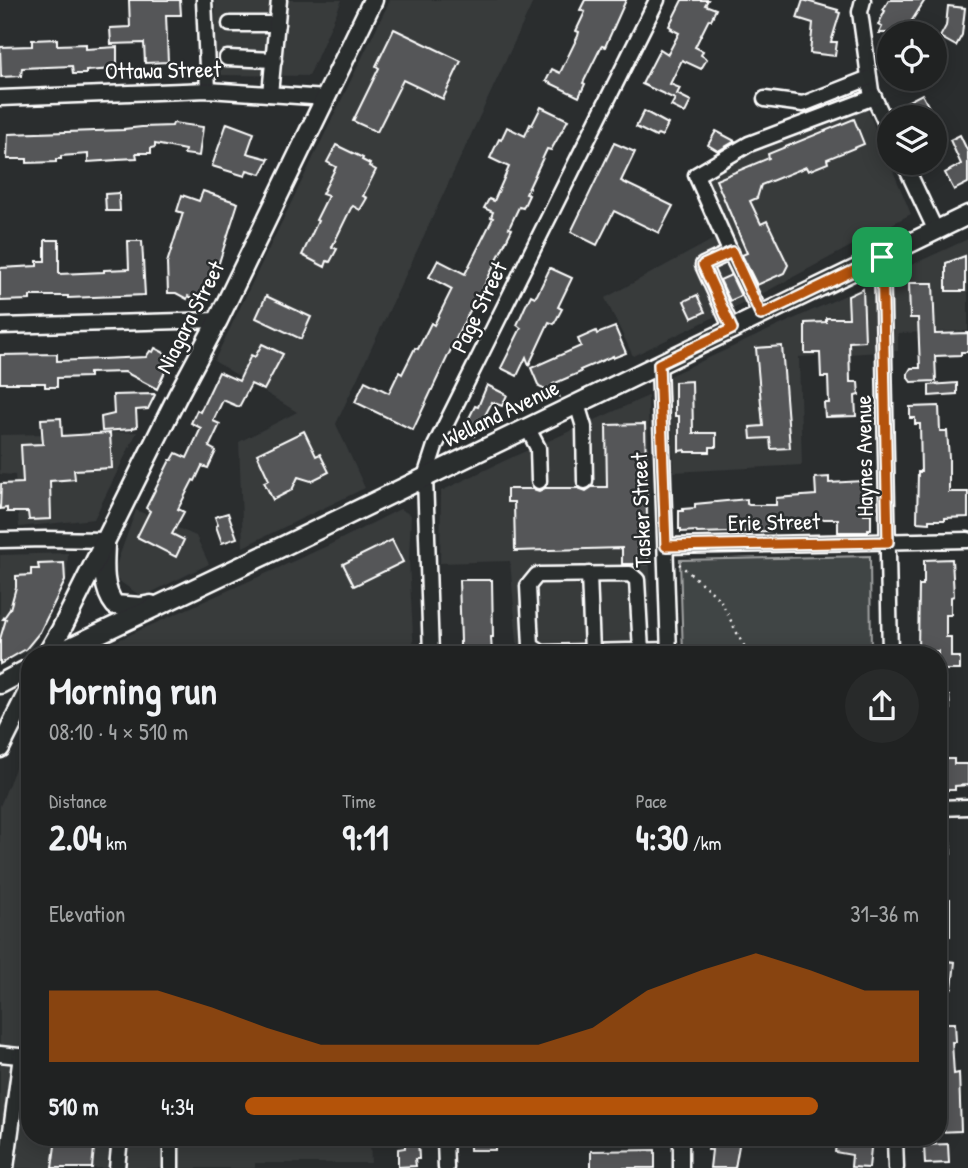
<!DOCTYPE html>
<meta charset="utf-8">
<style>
body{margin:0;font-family:"Patrick Hand",sans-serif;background:#282a2a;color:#f1f3f6;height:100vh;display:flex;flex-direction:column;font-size:26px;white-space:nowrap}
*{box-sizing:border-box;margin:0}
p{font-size:23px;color:#a2a4a5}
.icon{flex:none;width:38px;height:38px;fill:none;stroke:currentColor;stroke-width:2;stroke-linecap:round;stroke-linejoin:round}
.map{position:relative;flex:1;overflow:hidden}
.drawer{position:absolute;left:21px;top:646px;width:926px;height:500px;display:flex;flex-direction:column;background:#202222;border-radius:28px;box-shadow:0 4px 18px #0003,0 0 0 2px #3d3f40}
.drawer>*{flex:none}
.buttons{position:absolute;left:877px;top:21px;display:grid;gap:14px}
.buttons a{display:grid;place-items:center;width:70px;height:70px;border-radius:50%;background:#202222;box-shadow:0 4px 18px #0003,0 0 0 2px #3d3f40;font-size:35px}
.pin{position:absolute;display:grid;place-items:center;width:60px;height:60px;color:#fff;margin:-30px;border-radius:14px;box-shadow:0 4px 10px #0006}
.round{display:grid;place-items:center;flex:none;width:74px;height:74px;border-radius:37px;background:#282a2a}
.head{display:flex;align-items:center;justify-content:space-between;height:119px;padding:0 28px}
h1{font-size:38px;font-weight:700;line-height:52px}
.stats{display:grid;grid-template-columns:repeat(3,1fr);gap:10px;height:119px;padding:7px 28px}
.stats div{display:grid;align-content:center}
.stats b{font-size:35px;font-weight:700}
.stats small{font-size:19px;font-weight:400}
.stats p{font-size:19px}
.chart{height:196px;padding:14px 28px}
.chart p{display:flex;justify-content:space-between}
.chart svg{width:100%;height:126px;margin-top:7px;fill:#b45309;opacity:.7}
ul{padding:0 28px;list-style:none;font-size:23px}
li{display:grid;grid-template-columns:112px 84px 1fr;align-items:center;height:52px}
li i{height:18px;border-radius:9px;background:#b45309}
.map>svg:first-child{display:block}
</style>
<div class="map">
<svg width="968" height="1168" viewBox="0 0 968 1168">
<rect width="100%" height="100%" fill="#2a2d2e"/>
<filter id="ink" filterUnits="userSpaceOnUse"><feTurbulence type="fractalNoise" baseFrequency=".0143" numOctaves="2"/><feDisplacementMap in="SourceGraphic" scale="14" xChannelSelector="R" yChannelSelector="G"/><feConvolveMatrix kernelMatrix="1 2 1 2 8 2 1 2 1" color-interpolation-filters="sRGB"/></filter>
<g filter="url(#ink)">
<g fill="#373a3b">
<path d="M215,0H342L309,76L216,75Z"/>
<path d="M390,0H534L336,424L365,488L243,547L239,442L297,412L214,361Z"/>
<path d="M861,94L911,214L756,297L633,356L605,298L727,232L697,164Z"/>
<path d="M968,239V331L898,333V351L799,357L802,465L674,472L669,376Z"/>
<path d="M648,396L651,654H518L510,561L440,563L441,491L506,460Z"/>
<path d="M137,432L94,519L19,527L15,475L0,474V435Z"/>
<path d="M400,509L411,515L409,560L414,654H87L327,546Z"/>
<path d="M136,510L196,536L209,564L142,597L112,576Z"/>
<path d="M68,553L67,579L30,650L0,665V555Z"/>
<path d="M30,731V1138H370L371,1163H255V1168H0V806Z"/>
</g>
<path fill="#414445" stroke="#a0a2a2" stroke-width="2" d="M870,556L871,654H683L680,560Z"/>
<g fill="#555758" stroke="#fff" stroke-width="2">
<path d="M129,0H180L181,15H166L168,62L145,63L144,43L111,44L110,28L130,27Z"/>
<path d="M585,0H626L605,47L602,46L601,47L583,83L585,84L579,97L546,81L552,69L560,73L578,36L579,32L576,31L585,12L580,10Z"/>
<path d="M682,0H708L705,5L716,9L711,20L709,19L695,47L703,51L701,55L707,59L701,69L682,60L670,84L680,88L677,94L691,101L685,113L671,106L675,99L642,84L660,49L668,54L679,33L671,29L672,28L669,26Z"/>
<path d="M803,0L838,10L837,12L840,13L831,42H837L835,56L810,53L813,23L797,18Z"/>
<path d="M889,0H925L909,25L905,23L900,33H879L882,27L878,25L885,11L883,10Z"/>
<path d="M948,6L965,8L962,35L956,46L940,37L946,26Z"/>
<path d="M394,29L461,61L443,99L403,80L377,132L353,121L379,68L376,66Z"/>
<path d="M57,39V45L86,44V49L117,47V65L114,66V69L86,71V74H73L72,66L22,68L21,76L1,77L0,47L32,46V40Z"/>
<path d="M922,94L934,117H907L901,105Z"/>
<path d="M541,107L568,120L551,150L547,149L526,194L529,195L523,208L519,207L509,228L512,229L483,288L486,289L477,304L474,303L462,326L413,430L355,402L365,381L389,393L399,372L402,374L415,348L418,349L431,323L434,325L452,289L429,277L438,260L465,274L493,218L491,217L493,212L484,208L489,199L494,201L509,167L490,158L499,139L501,140L507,127L525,136L530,124L532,125Z"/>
<path d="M644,111L668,124L662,136L658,134L656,137L636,127Z"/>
<path d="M854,119L864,144L827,159L828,163L808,171L806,167L761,185L757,198L750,201L761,224L767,221L788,265L784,273L757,285L742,255L747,253L716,180L769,158L768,154Z"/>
<path d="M173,123L203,127L199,156L184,154L185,150L155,144V147L151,148V153H136L137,158L117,159V160L88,162V154L61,156V159H56V162L27,163V159H7L8,134L124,130V129L142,127L172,126Z"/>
<path d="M227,123L254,133L247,153L269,159L261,174L247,170L245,176L212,166Z"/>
<path d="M716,131L735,141L718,151L708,145Z"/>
<path d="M960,135L968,152V183L954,190L945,173L961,164L950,140Z"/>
<path d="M614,143L635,152L621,181L673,206L659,233L614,211L597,245L571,232Z"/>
<path d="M336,145L363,158L362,160L370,164L369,166L376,170L363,196L367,198L360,210L353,206L351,208L332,247L337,249L330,262L327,261L325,267L302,255L318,221L316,220L328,196L322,194L336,167L327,162Z"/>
<path d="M203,191L238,203L217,269L214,268L199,301L188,296L187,299L176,293H168L167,263L183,213L177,211L182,195L199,201Z"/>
<path d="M119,193L120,211H106L105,194Z"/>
<path d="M45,240H59V274L104,272V270L129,269L128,241H142L145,295L68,298V296H30V300L0,301V268L37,266V261H45Z"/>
<path d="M965,256V291H946V263Z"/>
<path d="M550,268L572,278L558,307L562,309L554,324L549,322L529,365L526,357L517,376L501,368L521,328L517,325L525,307L531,295L535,297L537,295Z"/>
<path d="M731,275L741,296L730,301L720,280Z"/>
<path d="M909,283H933L935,334L968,333V352H961V355L935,356L936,381L911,382L908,378V373L911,368H920L918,318H910Z"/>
<path d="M863,289L865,341L849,342L850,382H858L859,395L855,396L856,416L825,417L824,403H829L828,377H821L820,353H805V323L826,322V318H849L848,296Z"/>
<path d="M697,295L705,312L692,318L684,301Z"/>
<path d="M266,296L311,317L301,339L256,318Z"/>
<path d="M615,327L626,353L613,358V356L580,370L581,372L553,384L559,396L539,387L531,368L581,346L578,339L596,331L597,334Z"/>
<path d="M262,344L283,354L264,390L251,384L239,407L223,400L213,421L220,424L209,447L216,451L208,468L202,466L195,481L193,480L178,509L184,512L172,534L184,540L176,557L137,537L150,511L146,508L170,460H172L176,453L187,458L201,428L191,423L197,410L200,412L219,372L239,381L251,355L255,357Z"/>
<path d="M782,346L790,448L771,449L770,438L751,439L750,427L763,426L756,348Z"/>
<path d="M155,348L168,355L167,359L170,361L157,389L125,372L89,373V377L57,378V387H45V383H0V355L57,354V361L146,357L150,351L153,352Z"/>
<path d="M692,381L693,433H716V447H710V452H685V450L679,451V416H675V382Z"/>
<path d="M957,383V394L929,396V385Z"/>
<path d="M487,385L507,395L502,406L492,402L474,436L463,430L475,406L478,407Z"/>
<path d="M154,394L155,395L148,409L136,410L137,427L132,428V429L102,431L101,417L114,414L113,395Z"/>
<path d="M939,406L940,431H947L949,458V492H968V517L945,518V520H929V523L917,522L918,472H921L920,424H915V418H910V407Z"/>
<path d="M61,418L62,436L110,433L112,468L74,470L75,479L50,481L51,519L29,520L28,512H7V508L0,509L1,484L23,483L21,445L43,444L41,419Z"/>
<path d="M645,424L648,564H622V548L515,551L514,502H507V489H533L539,491L545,488H578L586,491L592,487H607L606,425Z"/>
<path d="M304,431L316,456L320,454L329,472L311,481L298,477L292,490L273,500L264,482L269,480L257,454Z"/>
<path d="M829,477V483L862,481L864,514H871V529H868V532H838V519H812V525L809,526V529L798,530L797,526H770V531L697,533L696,531L681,532V529H679V511H683V509L695,508V504L747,499V504L749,505H776V498L816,495L815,478Z"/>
<path d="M228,513L237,538L222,543L216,526L218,525L215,517Z"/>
<path d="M392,540L403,562L354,586L343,564Z"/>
<path d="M952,559L954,596L951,597V615H946V637H951V657H960V670H938V651H918L919,585H923V583H924V560Z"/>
<path d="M64,563L65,581L40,632L26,649L0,664V639L6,619H3L10,609L16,587V576L31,575V569H39L38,564Z"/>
<path d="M459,580H492L493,637H491L492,654H460V642H461Z"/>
<path d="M949,696L950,710L938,711V697Z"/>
<path d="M942,759H954V764H968V785L955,786V790H942Z"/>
<path d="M938,839H950L951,854H938Z"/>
<rect x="938" y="899" width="12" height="37"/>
<path d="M938,960L955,962L952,988L938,986Z"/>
<path d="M938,1023H955L956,1042H952L954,1074L959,1073L961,1131L938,1132Z"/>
<path d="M56,1138H95L92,1168H52Z"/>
<path d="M405,1138H418L419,1159H415L416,1166L398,1167V1149L405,1148Z"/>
<rect x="470" y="1138" width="25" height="12"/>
<path d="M710,1138L740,1140L735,1168H710L712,1150H708Z"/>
<path d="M837,1138H872L869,1168L851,1167L852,1155L835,1152Z"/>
<path d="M948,1144L949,1163L925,1164L924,1145Z"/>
<path d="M655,1150V1168H591V1151Z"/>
</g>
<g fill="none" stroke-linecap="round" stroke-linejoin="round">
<defs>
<g id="minor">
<path d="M204,0L208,90"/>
<path d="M863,0L860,12L871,91L889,130"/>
<path d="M230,24H277"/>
<path d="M227,58L274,60"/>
<path d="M270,94L279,0"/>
<path d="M0,98L208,90L326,98"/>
<path d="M765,99L803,104L869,78"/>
<path d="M904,163L936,231"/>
<path d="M731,252L703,265L732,329"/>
<path d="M882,257L890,654"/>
<path d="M761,315L734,260L696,175L749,144L874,97"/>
<path d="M0,326L218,320"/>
<path d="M659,364L669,654"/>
<path d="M577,404L584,427L585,481"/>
<path d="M527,427L538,448L539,481"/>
<path d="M0,540L45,539L105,540"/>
<path d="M666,546L968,540"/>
<path d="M589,574L592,652"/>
<path d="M641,651L637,580L630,574L537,575L528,586L531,646L542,653L669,650"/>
<path d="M431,654L425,477L435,446L657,0"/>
<path d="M938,808L968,807"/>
<path d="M0,1054L28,1057"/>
<path d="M445,1138L446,1168"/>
<path d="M681,1138V1168"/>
<path d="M895,1138L896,1168"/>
<path d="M6,1168L21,1056"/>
<path d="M117,1168L120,1138"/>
<path d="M171,1168V1138"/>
</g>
<g id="major">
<path d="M105,545C104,565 102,589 115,605L140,607L151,605"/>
<path d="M47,654L61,630L178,395L218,320L373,0"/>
<path d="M56,654L269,553L968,215"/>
<path d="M0,684L30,668"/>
<path d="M0,748L30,688"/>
</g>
</defs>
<use href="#minor" stroke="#fff" stroke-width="19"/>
<use href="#major" stroke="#fff" stroke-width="23"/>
<path stroke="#fff" stroke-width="2.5" stroke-dasharray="2 5" stroke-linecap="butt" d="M679,564L720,599L742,643L751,654"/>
<use href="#minor" stroke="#2a2d2e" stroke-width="14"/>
<use href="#major" stroke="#2a2d2e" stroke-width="18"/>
</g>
</g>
<g fill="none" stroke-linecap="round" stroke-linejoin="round" filter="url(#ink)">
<defs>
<path id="route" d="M732,252L761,315L882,257L888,542L666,546L659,364L732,329L703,265Z"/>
</defs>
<use href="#route" stroke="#fff" stroke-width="14"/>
<use href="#route" stroke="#b45309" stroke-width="9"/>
</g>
<g text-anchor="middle" stroke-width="5" stroke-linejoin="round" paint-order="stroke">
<g font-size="23" fill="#fff" stroke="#2a2d2e">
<text transform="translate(163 70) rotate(-1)" y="8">Ottawa Street</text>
<text transform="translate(479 307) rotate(-64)" y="8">Page Street</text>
<text transform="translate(190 317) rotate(-63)" y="8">Niagara Street</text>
<text transform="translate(501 413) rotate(-26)" y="8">Welland Avenue</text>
<text transform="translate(864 456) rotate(-91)" y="8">Haynes Avenue</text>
<text transform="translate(641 510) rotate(-92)" y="8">Tasker Street</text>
<text transform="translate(774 522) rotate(-1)" y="8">Erie Street</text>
</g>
</g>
</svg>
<div class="buttons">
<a><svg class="icon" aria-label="locate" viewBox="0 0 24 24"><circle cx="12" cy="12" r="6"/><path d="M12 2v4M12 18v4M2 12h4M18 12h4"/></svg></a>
<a><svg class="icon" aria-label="layers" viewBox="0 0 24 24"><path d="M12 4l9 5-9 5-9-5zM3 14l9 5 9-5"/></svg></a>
</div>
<div class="pin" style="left:882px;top:257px;background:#1e9e55"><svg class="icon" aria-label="arrive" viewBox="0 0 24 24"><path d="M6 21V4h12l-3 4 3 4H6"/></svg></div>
<section class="drawer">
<div class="head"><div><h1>Morning run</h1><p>08:10 · 4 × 510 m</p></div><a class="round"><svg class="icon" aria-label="share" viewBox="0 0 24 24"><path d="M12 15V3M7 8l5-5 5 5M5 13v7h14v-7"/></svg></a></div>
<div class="stats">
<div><p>Distance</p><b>2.04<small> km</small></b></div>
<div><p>Time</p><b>9:11</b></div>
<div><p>Pace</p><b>4:30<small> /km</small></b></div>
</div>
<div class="chart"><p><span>Elevation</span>31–36 m</p>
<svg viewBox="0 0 160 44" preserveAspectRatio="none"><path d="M0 44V19L10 19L20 19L30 25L40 32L50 38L60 38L70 38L80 38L90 38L100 32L110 19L120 12L130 6L140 12L150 19L160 19V44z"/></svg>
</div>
<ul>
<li><b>510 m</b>4:34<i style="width:85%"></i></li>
</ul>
</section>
</div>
